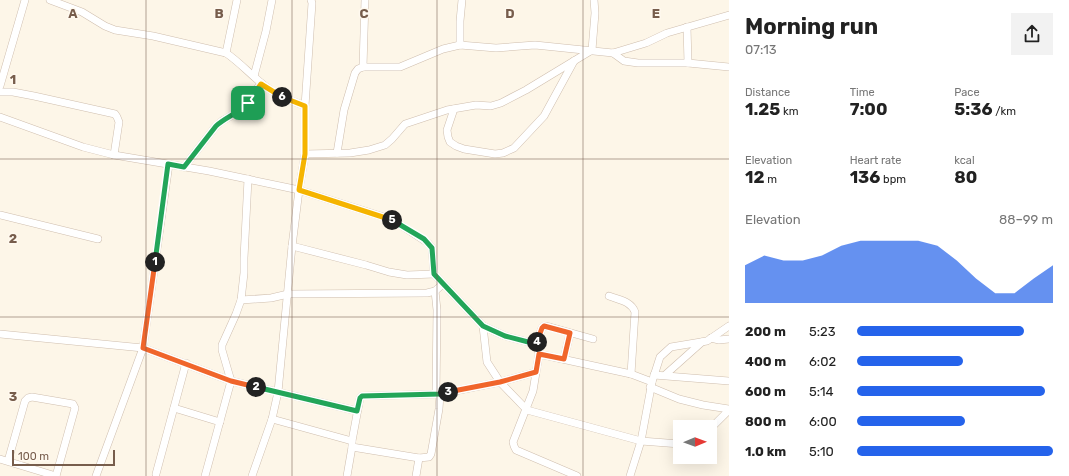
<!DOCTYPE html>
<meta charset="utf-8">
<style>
body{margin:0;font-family:Rubik,sans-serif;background:#f2f2f2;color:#222;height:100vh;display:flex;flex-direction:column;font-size:15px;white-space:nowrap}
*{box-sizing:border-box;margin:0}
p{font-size:13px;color:#767676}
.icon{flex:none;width:22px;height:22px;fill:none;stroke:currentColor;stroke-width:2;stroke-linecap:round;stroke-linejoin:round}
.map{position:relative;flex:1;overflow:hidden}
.panel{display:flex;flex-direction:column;background:#fff;width:340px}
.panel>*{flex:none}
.needle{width:26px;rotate:89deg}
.buttons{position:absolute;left:673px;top:420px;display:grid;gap:8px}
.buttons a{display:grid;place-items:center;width:44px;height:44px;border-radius:0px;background:#fff;box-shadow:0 4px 16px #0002;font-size:20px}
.scale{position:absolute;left:12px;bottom:10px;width:103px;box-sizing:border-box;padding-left:4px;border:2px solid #775d4c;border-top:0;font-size:11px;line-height:14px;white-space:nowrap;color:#775d4c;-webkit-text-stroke:3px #fff9ef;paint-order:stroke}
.pin{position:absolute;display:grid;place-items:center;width:34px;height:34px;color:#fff;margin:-17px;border-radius:8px;box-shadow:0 2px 6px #0006}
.km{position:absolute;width:20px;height:20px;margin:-10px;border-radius:50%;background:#222;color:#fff;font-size:11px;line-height:20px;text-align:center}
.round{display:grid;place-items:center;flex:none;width:42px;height:42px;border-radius:0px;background:#f2f2f2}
.overview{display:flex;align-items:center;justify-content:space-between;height:68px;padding:0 16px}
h1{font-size:22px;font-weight:700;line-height:30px}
.metrics{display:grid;grid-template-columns:repeat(3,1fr);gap:6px;height:68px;padding:4px 16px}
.metrics div{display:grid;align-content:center}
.metrics b{font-size:17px;font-weight:700}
.metrics small{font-size:11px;font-weight:400}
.metrics p{font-size:11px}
.chart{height:112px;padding:8px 16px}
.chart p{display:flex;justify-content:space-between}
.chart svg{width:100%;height:72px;margin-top:4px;fill:#2563eb;opacity:.7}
ul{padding:0 16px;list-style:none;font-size:13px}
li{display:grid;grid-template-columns:64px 48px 1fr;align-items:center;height:30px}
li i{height:10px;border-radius:5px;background:#2563eb}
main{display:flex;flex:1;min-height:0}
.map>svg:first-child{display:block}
</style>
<main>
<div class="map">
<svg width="729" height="476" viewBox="0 0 729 476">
<rect width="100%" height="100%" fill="#fdf6e8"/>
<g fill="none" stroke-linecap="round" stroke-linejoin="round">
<defs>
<g id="minor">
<path d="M50,0L82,12L105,26L115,30L153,36L226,53C244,65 258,84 277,94C285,99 296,102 305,106"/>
<path d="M687,27L688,63"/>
<path d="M460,45V21L462,0"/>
<path d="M226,53L237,0"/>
<path d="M613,53L624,61L638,63H688L729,67"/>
<path d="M363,67L365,0"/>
<path d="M254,76L266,31L272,0"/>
<path d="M0,86L25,0"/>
<path d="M0,92H13L34,96L115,114L117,117L119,122L114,155"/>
<path d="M454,109L447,130L448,137L450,142L456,146L464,149L495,154L503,153L514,148L544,116L574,61"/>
<path d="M0,117L83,147L114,155L209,171L299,190L393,220L428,243L432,248L434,274L483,326L505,336L536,344L538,349L539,354L533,391L513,442L514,446L516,450L577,476"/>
<path d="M337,153L344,110L355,73L358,69L363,67H400L443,49L460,45L496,48L535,45L613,53L646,43L667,33L729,15"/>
<path d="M305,154L350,153L369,150L385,145L392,139L405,124L447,110L476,105L491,106L501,103L526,90L592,50L595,13L594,0"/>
<path d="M184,167L216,126L222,121L243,109L261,83"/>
<path d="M0,215L98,239"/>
<path d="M292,246L366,265L389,272L407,275L434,274"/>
<path d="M435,291L437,310L436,394"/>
<path d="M609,296C619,300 631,301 635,312L631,374"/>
<path d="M241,300L271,298L288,294L427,293L435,291L443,284"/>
<path d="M483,326L487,362L500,382L527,410L641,441L680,444"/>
<path d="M0,334L143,348L231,381L357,411"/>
<path d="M711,338L719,340L729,339"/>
<path d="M536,344L542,328L544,326L550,327L593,339"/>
<path d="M539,354L631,374L652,382L641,441L630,476"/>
<path d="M564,359L570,333"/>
<path d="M654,375L729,381"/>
<path d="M665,375L702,342"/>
<path d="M652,382L660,357L671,347L707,341L729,326"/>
<path d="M650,387L679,399L703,405L729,409"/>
<path d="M174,408L220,422"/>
<path d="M272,419L352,441V447L419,458L429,457L431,454L439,409L440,394"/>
<path d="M710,429L729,410"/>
<path d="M352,441L360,398L362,396L440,394L500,382L536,372"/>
<path d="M0,459L56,476"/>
<path d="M8,461L25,401L28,398L32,397L73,404L75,408L56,476"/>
<path d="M156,474L186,363"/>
<path d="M96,476L143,348L169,164"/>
<path d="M205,476L231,381L222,350V345L236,314L241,300L244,273V258L248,179"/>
<path d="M252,476L272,419L278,392L292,246L299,190L305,154V106L312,3L311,0"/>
<path d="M347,476L352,447"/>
<path d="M416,476L419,458"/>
</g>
</defs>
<use href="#minor" stroke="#cfbeae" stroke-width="8"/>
<use href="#minor" stroke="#fff" stroke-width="7"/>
</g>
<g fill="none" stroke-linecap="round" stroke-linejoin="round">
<defs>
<path id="split-1" d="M155,262L168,164L184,167L216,126C226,117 239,113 248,103"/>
<path id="split-2" d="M155,262L143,348L231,381L256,387"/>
<path id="split-3" d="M256,387L357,411L360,398L362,396L440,394L448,392"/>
<path id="split-4" d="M448,392L500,382L536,372L539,354L564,359L570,333L544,326L542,328L537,342"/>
<path id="split-5" d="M392,220L424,239L432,248L434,274L483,326L505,336L536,344L537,342"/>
<path id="split-6" d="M282,97L305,106V154L299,190L392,220"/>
<path id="split-7" d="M248,103L261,84L282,97"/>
</defs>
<use href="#split-1" stroke="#fff" stroke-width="8"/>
<use href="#split-2" stroke="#fff" stroke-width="8"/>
<use href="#split-3" stroke="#fff" stroke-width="8"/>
<use href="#split-4" stroke="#fff" stroke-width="8"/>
<use href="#split-5" stroke="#fff" stroke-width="8"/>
<use href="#split-6" stroke="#fff" stroke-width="8"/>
<use href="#split-7" stroke="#fff" stroke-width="8"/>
<use href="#split-1" stroke="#22a559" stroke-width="5"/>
<use href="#split-2" stroke="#f0652b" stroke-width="5"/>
<use href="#split-3" stroke="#22a559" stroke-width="5"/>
<use href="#split-4" stroke="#f0652b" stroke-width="5"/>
<use href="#split-5" stroke="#22a559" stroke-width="5"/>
<use href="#split-6" stroke="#f5b400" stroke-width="5"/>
<use href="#split-7" stroke="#f5b400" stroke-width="5"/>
</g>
<path fill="none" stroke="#775d4c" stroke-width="1" stroke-opacity="0.55" d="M146,0V476M292,0V476M437,0V476M583,0V476M0,159H729M0,317H729"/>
<g font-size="13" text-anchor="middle" font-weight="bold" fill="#775d4c" stroke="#fff9ef" stroke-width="3" stroke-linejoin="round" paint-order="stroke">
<text x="73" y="18">A</text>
<text x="219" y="18">B</text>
<text x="364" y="18">C</text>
<text x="510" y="18">D</text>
<text x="656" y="18">E</text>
<text x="13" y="84">1</text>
<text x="13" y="243">2</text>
<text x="13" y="401">3</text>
</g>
</svg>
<div class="buttons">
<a><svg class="needle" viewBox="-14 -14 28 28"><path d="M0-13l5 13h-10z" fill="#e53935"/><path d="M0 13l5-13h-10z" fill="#767676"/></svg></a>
</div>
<div class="scale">100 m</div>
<div class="pin" style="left:248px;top:103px;background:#1e9e55"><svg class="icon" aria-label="arrive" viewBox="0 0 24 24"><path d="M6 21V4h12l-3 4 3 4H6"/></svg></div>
<b class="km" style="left:155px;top:262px">1</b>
<b class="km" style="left:256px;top:387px">2</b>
<b class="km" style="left:448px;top:392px">3</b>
<b class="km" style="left:537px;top:342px">4</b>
<b class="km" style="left:392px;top:220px">5</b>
<b class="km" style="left:282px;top:97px">6</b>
</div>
<section class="panel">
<div class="overview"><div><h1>Morning run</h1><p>07:13</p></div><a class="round"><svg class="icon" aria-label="share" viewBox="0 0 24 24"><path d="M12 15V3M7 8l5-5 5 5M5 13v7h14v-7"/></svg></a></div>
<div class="metrics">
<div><p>Distance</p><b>1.25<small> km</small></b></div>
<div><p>Time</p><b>7:00</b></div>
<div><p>Pace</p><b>5:36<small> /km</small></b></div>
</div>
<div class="metrics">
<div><p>Elevation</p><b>12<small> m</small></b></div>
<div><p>Heart rate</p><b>136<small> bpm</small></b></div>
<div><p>kcal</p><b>80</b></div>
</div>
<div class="chart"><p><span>Elevation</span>88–99 m</p>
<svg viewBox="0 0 160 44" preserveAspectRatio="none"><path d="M0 44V21L10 15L20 18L30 18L40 15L50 9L60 6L70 6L80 6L90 6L100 9L110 18L120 29L130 38L140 38L150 29L160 21V44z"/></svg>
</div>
<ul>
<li><b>200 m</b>5:23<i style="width:85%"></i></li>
<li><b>400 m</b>6:02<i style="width:54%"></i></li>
<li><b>600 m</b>5:14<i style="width:96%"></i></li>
<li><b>800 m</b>6:00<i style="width:55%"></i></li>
<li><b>1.0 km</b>5:10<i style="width:100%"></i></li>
</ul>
</section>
</main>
